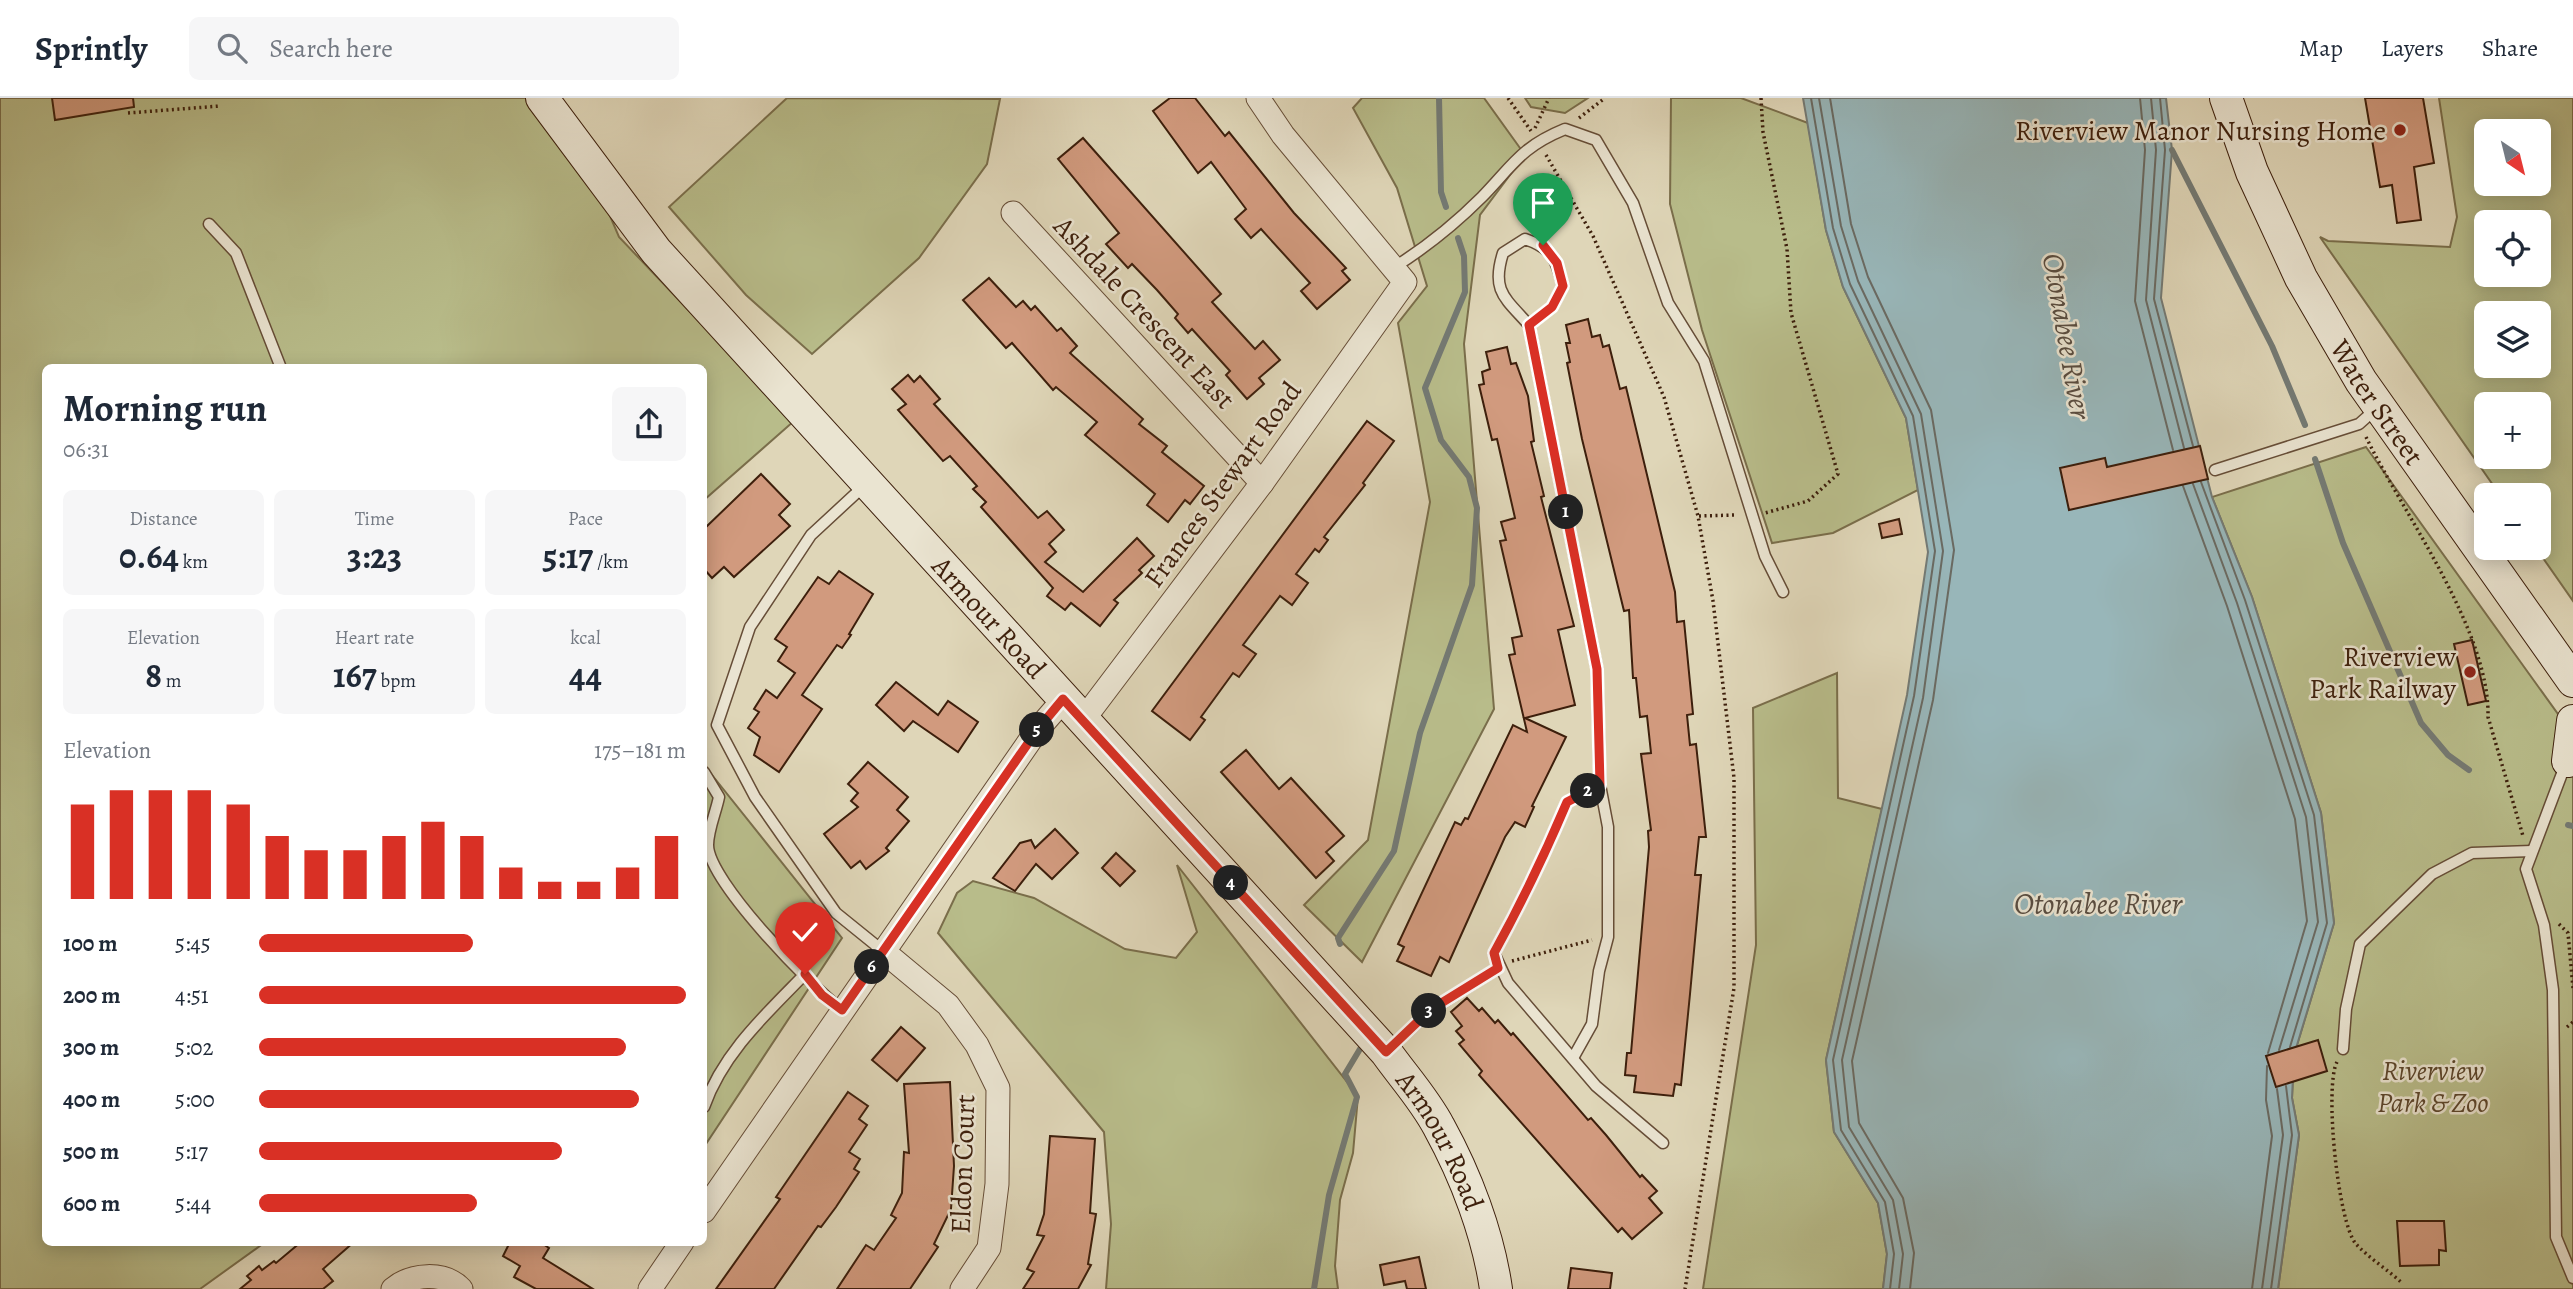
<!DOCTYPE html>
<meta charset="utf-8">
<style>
body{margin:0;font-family:Alegreya,serif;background:#f6f6f7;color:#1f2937;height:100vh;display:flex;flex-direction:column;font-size:26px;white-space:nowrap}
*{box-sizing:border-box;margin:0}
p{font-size:23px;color:#747a83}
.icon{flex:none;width:38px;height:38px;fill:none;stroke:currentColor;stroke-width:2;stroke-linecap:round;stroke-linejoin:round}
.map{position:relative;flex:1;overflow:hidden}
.details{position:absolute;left:42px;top:266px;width:665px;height:882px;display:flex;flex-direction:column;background:#fff;border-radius:10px;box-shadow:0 4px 18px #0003}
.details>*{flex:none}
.needle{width:46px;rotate:145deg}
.controls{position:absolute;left:2474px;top:21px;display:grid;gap:14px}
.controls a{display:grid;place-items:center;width:77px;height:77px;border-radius:10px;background:#fff;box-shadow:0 4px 18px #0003;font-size:35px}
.pin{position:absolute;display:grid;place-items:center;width:60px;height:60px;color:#fff;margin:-72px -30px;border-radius:50% 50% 50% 0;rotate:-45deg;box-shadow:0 0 7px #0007}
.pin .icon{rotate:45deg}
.km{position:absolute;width:35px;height:35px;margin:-18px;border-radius:50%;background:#222;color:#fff;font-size:19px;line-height:35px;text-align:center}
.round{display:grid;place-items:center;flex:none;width:74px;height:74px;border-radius:10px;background:#f6f6f7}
.summary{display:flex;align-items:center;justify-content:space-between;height:119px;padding:0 21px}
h1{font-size:38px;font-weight:700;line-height:52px}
.figures{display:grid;grid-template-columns:repeat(3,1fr);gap:10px;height:119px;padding:7px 21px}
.figures div{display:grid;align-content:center;border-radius:10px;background:#f6f6f7;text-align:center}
.figures b{font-size:35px;font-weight:700}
.figures small{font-size:19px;font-weight:400}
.figures p{font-size:19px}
.chart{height:196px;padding:14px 21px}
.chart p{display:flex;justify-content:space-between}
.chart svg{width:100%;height:126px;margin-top:7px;stroke:#d93025;stroke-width:6}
ul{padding:0 21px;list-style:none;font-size:23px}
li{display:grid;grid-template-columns:112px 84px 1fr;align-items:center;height:52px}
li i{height:18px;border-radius:9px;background:#d93025}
header{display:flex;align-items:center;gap:42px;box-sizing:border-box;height:98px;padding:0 35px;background:#fff;border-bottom:2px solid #e0e1e3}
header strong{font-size:33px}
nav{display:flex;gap:38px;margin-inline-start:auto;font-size:24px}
.search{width:490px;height:63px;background:#f6f6f7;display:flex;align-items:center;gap:18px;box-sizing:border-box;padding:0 24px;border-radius:10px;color:#747a83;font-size:26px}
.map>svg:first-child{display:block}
</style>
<header>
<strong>Sprintly</strong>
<div class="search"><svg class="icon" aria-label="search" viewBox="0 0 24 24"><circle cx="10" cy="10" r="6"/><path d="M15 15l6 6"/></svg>Search here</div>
<nav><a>Map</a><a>Layers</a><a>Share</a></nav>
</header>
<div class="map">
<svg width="2573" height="1191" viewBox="0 0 2573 1191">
<rect width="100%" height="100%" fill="#dfd6b8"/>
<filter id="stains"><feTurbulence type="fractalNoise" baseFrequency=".00286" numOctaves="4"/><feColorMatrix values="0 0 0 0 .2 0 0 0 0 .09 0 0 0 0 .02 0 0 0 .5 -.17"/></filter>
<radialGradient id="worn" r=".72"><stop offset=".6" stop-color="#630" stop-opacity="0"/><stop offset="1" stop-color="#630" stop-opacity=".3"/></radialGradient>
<g fill="#b8bc8a" stroke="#7a6e4b" stroke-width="2" fill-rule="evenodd">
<path d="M0,0H536L598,90L619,139L794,323L704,402V270H46V1144L264,1145L200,1191H0Z"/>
<path d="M787,0L1000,1L987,66L919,160L812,256L746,197L669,109Z"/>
<path d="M1362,0H1484L1525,57L1480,117L1464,246L1494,611L1362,864L1304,807L1368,742L1430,404L1398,225L1427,188L1397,90L1353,10Z"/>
<path d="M1525,0H1588L1565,15L1531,9Z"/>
<path d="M1671,0H1741L1808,25L1826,132L1843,189L1906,320L1918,392L1833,435L1772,445L1702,232L1670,106Z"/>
<path d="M2439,0H2573V503L2536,450H2539V397H2500L2320,139L2328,143L2450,149L2457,119ZM2487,33H2539V86H2487ZM2487,124H2539V177H2487ZM2487,215H2539V268H2487ZM2487,306H2539V359H2487Z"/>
<path d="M2366,349L2573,637V1191H2278L2299,1037L2292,1000L2294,957L2334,825L2321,715L2252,499L2212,399Z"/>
<path d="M1837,575L1838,700L1882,711L1826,962L1834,1034L1878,1105L1887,1156L1883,1191H1703L1756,847L1753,610Z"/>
<path d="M704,667L842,840L704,1049Z"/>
<path d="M1177,767L1358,998L1353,1055L1340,1102L1335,1168L1338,1191H1106L1111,1126L1104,1034L938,835L957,795L973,783L1034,800L1125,851L1176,860L1197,834Z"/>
</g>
<path fill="#98b6b9" stroke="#747a74" stroke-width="2" d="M1803,0H2166L2172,52L2161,200L2212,399L2252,499L2321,715L2334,825L2294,957L2292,1000L2299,1037L2278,1191H1883L1887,1156L1878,1105L1834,1034L1826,962L1907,597L1928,454L1906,320L1843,189L1826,132Z"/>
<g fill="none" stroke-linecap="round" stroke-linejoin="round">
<g stroke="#6a6a62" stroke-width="2">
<path d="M1811,0L1833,130L1850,186L1913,318L1935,453L1914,598L1833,962L1841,1032L1885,1104L1894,1156L1890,1191"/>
<path d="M1819,0L1841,128L1858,183L1921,316L1943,453L1923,600L1842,962L1849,1029L1893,1102L1903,1156L1899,1191"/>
<path d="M1830,0L1851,126L1868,179L1931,312L1954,452L1933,602L1852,963L1859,1025L1903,1100L1914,1155L1910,1191"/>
<path d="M2140,0L2145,52L2135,203L2173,352"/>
<path d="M2151,0L2156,52L2146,202L2184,350"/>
<path d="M2160,0L2165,52L2154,201L2193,348"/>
<path d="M2201,384L2245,502L2314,717L2327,825L2290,949"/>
<path d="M2193,386L2237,505L2306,719L2318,824L2279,952"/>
<path d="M2183,388L2227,508L2295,721L2307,823L2268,955"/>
<path d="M2252,1191L2272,1038L2266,1002L2267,968"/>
<path d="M2262,1191L2283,1037L2277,991"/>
<path d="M2271,1191L2292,1037L2286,988"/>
</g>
<g stroke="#747a74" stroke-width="6">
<path d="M1439,0L1441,94L1446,109"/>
<path d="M2172,52L2272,248L2305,327"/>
<path d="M2315,361L2343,445L2421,625L2448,657L2469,672"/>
<path d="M2568,727L2573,728"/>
<path d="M1340,846L1338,840L1394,753L1420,635L1472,487L1477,410L1469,379L1441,342L1425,290L1465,194L1464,158L1458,140"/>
<path d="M1314,1191L1329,1097L1357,999L1345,976L1360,951"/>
</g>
</g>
<g fill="#d19a7e" stroke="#3d1f0c" stroke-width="2">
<path d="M52,0H133L134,9L55,22Z"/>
<path d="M1170,0H1195L1225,38L1229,34L1294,115L1346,170L1342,173L1350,182L1317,211L1301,193L1310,185L1261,131L1251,140L1235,121L1246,111L1211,64L1198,75L1153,13Z"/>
<path d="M2365,0H2423L2434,65L2414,69L2421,122L2397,125L2392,87L2380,89Z"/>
<path d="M1083,40L1221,196L1212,204L1255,251L1263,243L1280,262L1259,280L1264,286L1247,301L1226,277L1230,273L1192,231L1188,235L1175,220L1178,216L1157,192L1132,166L1128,170L1106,146L1119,135L1058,61Z"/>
<path d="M989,180L1016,209L1023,203L1031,212L1035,208L1057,233L1061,230L1077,248L1070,255L1143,321L1139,326L1167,348L1162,354L1204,388L1190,406L1185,402L1168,424L1147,407L1155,396L1085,337L1097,324L1056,289L1053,292L1012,245L1006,250L963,202Z"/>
<path d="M1588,221L1592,239L1600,237L1603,249L1609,247L1620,291L1626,289L1675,494L1677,524L1684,523L1693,616L1687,617L1690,647L1696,646L1706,739H1699L1695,777H1701L1690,896L1681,987L1675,986L1673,998L1634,994L1636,978L1625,977L1627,955H1631L1649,749L1648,733L1651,732L1641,656L1651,655L1647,618L1640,619L1636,580H1633L1629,512L1624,513L1582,341L1567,265L1570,264L1566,245H1570L1566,227Z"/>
<path d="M1507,249L1511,266L1516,265L1528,298L1534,343L1531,344L1544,398L1541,399L1574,528L1558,532L1575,607L1525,620L1566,639L1532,708L1534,709L1525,729L1515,724L1505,739L1449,864L1440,859L1431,878L1397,863L1404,849L1398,846L1455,724L1461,727L1465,720L1468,721L1513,627L1527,634L1509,557L1515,556L1512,540L1522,538L1500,443L1506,442L1501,424L1515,420L1497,341L1492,342L1479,287L1484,286L1482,274L1490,271L1486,254Z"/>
<path d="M908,277L914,284L920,278L940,301L934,306L1038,420L1047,413L1064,432L1049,446L1056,454L1045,464L1083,494L1137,440L1154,458L1139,472L1142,475L1114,502L1118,505L1100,528L1071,505L1065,512L1047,498L1053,490L981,409L986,404L973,391L977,388L950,358L943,363L898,312L906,306L892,291Z"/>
<path d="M1367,323L1394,343L1363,385L1365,387L1324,439L1328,442L1319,454L1315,451L1296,476L1308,485L1292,507L1280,498L1243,547L1256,556L1239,579L1233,575L1201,619L1205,622L1190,642L1152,613Z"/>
<path d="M2200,348L2208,381L2069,412L2060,370L2105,360L2107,369Z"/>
<path d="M761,376L790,406L779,417L790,428L734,479L724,469L712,480L704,471V431Z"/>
<path d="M1899,421L1902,436L1882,440L1879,426Z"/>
<path d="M839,473L873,496L849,536L851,537L842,550L837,547L802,597L822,611L779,674L754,657L760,639L748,630L759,614L754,611L766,592L777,600L795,575L778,563L787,549L775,541L818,479L829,486Z"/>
<path d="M2472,542L2486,603L2468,607L2454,546Z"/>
<path d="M896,584L938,617L948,603L978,624L958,654L913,623L904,633L876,607Z"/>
<path d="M1246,652L1279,691L1291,680L1344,738L1326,754L1334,763L1316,780L1221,674Z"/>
<path d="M868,664L908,699L897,712L909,723L886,750L889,753L866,771L860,763L851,770L824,736L858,709L851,703L858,695L848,686Z"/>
<path d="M1055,731L1078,755L1052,781L1036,766L1015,793L993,780L1020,745L1031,742L1035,750Z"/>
<path d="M1116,755L1135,773L1120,788L1102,770Z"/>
<path d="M1467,900L1479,913L1482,910L1495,925L1498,922L1511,937L1513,935L1588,1022L1591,1020L1606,1037L1640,1079L1642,1077L1657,1093L1649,1100L1662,1115L1632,1141L1622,1130L1618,1134L1479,977L1482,973L1459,946L1464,942L1456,933L1462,928L1451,914Z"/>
<path d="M901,929L925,950L897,983L872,962Z"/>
<path d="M2318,942L2327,973L2276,989L2266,958Z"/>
<path d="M950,984L954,1068L951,1111L934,1146L938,1149L910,1191H837L866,1147L874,1152L896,1120L891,1117L902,1095L904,1054L909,1055L904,986Z"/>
<path d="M848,994L868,1008L859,1021L867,1027L849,1054L860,1061L854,1071L859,1074L836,1109L821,1129L818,1128L774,1191H716L780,1101L776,1099Z"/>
<path d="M1050,1038L1095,1041L1090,1115L1096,1116L1088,1166L1091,1167L1078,1191H1023L1034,1174L1027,1171L1044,1138L1037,1137L1044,1116Z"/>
<path d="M2397,1123H2444L2446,1153L2439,1152V1167L2400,1168Z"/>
<path d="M301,1144H354L323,1171L333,1183L323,1191H240L251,1182L247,1178L259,1168L262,1172L274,1163L276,1165Z"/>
<path d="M510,1144H540L549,1150L543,1160L593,1191H536L514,1179L520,1168L503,1158Z"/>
<path d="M1419,1159L1426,1191H1407L1405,1183L1384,1187L1380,1167Z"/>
<path d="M1571,1170L1612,1175L1610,1191H1568Z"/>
</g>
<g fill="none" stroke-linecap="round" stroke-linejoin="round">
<defs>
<g id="lane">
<path d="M209,126L236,155L281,270"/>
<path d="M1393,170C1425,150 1456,125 1482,99C1513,67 1521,49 1565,31L1596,42L1633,105L1668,205L1704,263L1765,458L1783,494"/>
<path d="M1529,227L1552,209L1563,188C1556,161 1552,150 1525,141L1503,155C1491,193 1505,200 1529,227L1597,571L1600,687L1608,729V839L1599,873L1592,926L1573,960"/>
<path d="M2215,372L2359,326L2377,310"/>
<path d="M865,387L811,437L750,529L717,627L755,699L836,815L883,853"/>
<path d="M2566,665L2526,771L2544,827L2553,892L2556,1139L2573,1180"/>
<path d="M704,674L719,699C716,714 708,732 708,747C708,783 812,889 842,912"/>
<path d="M1600,687L1567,704C1545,756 1521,806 1494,855L1508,885L1596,988L1663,1045"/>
<path d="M1389,951L1431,912L1498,870"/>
<path d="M2343,951L2346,911L2360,846L2432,776L2472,755L2532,753"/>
<path d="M704,1009C723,955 766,916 805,876"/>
</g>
<g id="street">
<path d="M1013,115L1262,385"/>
<path d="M1083,622L1262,385L1405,184L1283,37L1258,0"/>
<path d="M883,853L948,907L977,947L998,990L997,1086L989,1150L962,1191"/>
<path d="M704,1113L1038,631L1064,601"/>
<path d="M393,1191C411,1176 444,1173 461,1191"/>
<path d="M650,1191L682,1144"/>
</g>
<g id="secondary">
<path id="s1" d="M542,0L656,153L1386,954C1403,978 1425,1002 1439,1029C1466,1078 1488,1136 1496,1191"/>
<path id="s2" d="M2226,0L2252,74L2301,180L2361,283L2573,583"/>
<path d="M2573,623L2568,663L2573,662"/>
</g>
</defs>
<use href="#lane" stroke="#664d37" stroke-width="13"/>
<use href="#street" stroke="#664d37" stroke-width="25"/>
<use href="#secondary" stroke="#3d1f0c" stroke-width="34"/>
<g stroke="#3d1f0c" stroke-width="3.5" stroke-dasharray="2 3.5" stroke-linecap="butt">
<path d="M1508,0L1531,33"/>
<path d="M1761,0L1763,34L1787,151L1791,215L1838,376L1808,403L1765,415"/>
<path d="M128,15L220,8"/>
<path d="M1579,20L1605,0"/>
<path d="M1535,30L1549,0"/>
<path d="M1546,57L1593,138L1664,299L1698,418L1713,503L1734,680V890L1685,1191"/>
<path d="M2366,339C2404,417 2490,533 2488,619L2523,738"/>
<path d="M1699,418L1736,417"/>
<path d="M2559,826L2568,835L2573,890"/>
<path d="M1512,863L1592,842"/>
<path d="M2567,929L2573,924"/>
<path d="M2337,964C2324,988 2338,1126 2356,1146C2369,1160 2388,1172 2402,1185"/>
</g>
<use href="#lane" stroke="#eae4d1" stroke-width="10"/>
<use href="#street" stroke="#eae4d1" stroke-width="23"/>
<use href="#secondary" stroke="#eae4d1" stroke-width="32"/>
</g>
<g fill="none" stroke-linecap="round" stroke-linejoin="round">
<defs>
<path id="route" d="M805,876L822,897L842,912L1038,631L1063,601L1386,954L1430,912L1498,870L1494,855C1521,806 1545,756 1567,704L1600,687L1597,571L1529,227L1552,209L1563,188L1557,165L1543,147"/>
</defs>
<use href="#route" stroke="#fff" stroke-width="14"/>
<use href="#route" stroke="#d93025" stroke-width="9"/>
</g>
<g fill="#8f2418" stroke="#eae4d1" stroke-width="2.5">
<circle cx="2400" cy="32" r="7"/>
<circle cx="2470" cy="574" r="7"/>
</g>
<g text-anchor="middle" stroke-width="5" stroke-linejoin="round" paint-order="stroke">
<g font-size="28" fill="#3d1f0c" stroke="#eae4d1" text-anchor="end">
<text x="2386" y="42">Riverview Manor Nursing Home</text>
<text x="2456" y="568">Riverview<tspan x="2456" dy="32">Park Railway</tspan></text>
</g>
<g font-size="28" fill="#3d1f0c" stroke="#eae4d1">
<text transform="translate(1145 214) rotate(47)" y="10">Ashdale Crescent East</text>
<text dy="10" stroke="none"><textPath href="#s2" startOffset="341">Water Street</textPath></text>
<text transform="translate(1222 386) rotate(-54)" y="10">Frances Stewart Road</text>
<text dy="10" stroke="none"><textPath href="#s1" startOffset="686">Armour Road</textPath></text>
<text dy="10" stroke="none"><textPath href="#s1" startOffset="1379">Armour Road</textPath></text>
<text transform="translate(962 1066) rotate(-88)" y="10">Eldon Court</text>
</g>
<g font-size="28" font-style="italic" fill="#5c462c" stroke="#eae4d1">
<text x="2433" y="982">Riverview<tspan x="2433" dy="32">Park &amp; Zoo</tspan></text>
</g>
<g font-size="30" font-style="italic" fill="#584c40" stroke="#eae4d1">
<text transform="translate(2067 238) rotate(80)" y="10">Otonabee River</text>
<text x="2098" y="816">Otonabee River</text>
</g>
</g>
<rect width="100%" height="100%" filter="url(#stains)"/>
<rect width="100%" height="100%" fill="url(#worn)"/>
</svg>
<div class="controls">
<a><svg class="needle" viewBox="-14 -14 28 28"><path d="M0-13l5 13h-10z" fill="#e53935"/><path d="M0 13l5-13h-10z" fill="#747a83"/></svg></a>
<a><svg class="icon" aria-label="locate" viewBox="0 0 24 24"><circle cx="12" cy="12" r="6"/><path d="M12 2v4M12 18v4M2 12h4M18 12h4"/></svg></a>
<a><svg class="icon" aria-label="layers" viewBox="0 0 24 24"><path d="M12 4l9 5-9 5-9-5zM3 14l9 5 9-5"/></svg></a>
<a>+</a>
<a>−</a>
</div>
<div class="pin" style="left:1543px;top:147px;background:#1e9e55"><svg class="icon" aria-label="arrive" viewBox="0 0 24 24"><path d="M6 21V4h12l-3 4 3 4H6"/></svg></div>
<div class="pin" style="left:805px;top:876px;background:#d93025"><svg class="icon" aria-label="check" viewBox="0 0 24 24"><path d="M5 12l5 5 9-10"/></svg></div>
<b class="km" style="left:1566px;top:414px">1</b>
<b class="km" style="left:1588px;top:693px">2</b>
<b class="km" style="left:1429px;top:913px">3</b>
<b class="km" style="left:1231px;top:785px">4</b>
<b class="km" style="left:1037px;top:632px">5</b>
<b class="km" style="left:872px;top:869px">6</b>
<section class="details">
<div class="summary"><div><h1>Morning run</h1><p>06:31</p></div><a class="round"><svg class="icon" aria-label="share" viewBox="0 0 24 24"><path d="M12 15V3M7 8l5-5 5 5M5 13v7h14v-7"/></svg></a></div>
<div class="figures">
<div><p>Distance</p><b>0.64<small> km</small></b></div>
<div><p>Time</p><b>3:23</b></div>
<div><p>Pace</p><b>5:17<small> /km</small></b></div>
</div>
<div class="figures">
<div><p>Elevation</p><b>8<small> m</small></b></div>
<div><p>Heart rate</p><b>167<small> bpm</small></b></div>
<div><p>kcal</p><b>44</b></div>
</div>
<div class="chart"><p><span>Elevation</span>175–181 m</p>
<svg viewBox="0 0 160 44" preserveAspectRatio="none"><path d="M5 44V11M15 44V6M25 44V6M35 44V6M45 44V11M55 44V22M65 44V27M75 44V27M85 44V22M95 44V17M105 44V22M115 44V33M125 44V38M135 44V38M145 44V33M155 44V22"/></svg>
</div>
<ul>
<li><b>100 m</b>5:45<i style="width:50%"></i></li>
<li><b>200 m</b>4:51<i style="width:100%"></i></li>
<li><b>300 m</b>5:02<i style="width:86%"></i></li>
<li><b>400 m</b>5:00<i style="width:89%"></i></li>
<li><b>500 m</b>5:17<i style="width:71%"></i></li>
<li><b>600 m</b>5:44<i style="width:51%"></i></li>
</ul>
</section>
</div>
